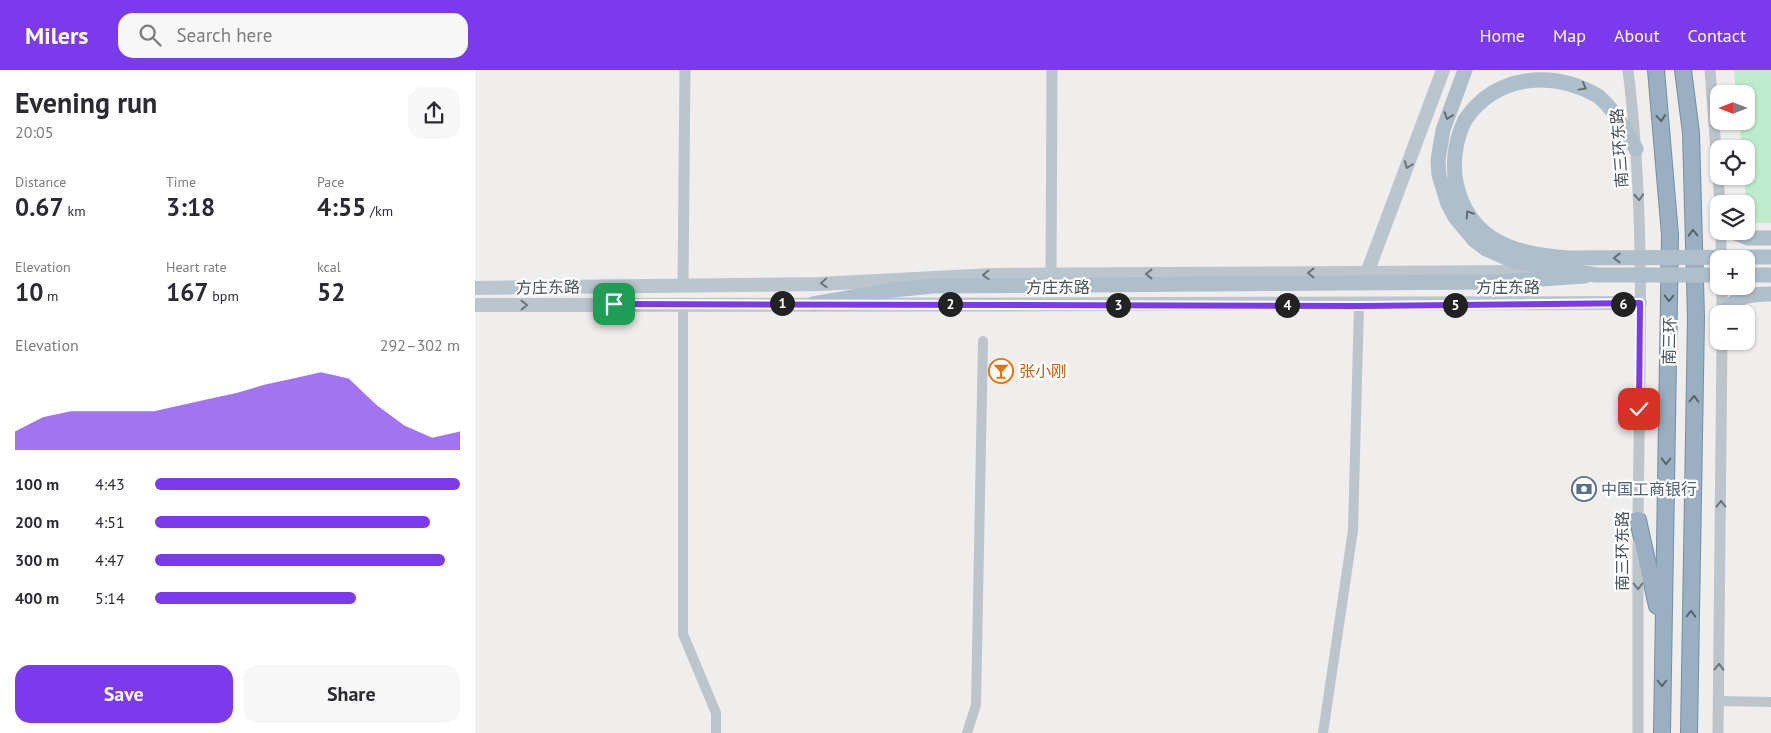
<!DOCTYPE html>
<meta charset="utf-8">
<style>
body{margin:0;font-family:"PT Sans","Noto Sans SC",sans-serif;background:#f7f7f7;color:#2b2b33;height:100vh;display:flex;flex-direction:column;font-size:19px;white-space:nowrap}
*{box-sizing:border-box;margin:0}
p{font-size:16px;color:#7c7c81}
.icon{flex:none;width:28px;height:28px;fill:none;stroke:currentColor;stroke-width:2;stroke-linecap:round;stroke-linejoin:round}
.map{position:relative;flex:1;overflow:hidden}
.sheet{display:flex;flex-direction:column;background:#fff;width:475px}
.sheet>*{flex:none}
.needle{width:32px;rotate:270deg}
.fabs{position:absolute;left:1235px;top:15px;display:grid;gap:10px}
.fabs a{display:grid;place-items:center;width:45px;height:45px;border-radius:10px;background:#fff;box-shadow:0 1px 4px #0004;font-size:25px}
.pin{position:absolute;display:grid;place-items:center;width:42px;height:42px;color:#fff;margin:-21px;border-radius:10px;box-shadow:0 2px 8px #0006}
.km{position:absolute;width:25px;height:25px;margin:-12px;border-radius:50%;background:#222;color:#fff;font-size:14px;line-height:25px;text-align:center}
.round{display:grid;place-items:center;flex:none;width:52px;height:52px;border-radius:15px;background:#f7f7f7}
.headline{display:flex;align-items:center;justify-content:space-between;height:85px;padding:0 15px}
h1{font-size:28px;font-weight:700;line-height:38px}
.figures{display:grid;grid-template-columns:repeat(3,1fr);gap:8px;height:85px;padding:5px 15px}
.figures div{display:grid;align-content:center}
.figures b{font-size:25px;font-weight:700}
.figures small{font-size:14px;font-weight:400}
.figures p{font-size:14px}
.chart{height:140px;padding:10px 15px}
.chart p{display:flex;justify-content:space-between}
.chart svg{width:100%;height:90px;margin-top:5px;fill:#7c3aed;opacity:.7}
.cta{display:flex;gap:10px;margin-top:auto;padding:10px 15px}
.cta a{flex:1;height:58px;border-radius:15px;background:#7c3aed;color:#fff;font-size:20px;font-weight:700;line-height:58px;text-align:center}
.cta a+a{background:#f7f7f7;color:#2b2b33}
ul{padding:0 15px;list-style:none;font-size:16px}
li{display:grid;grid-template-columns:80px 60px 1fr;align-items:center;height:38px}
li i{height:12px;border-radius:6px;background:#7c3aed}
header{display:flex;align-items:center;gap:30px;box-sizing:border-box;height:70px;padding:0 25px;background:#7c3aed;color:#fff}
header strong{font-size:24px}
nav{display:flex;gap:28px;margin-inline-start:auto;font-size:18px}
.search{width:350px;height:45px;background:#f7f7f7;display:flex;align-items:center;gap:12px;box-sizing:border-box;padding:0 18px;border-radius:15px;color:#7c7c81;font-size:19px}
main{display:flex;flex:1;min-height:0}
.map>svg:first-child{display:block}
</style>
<header>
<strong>Milers</strong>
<div class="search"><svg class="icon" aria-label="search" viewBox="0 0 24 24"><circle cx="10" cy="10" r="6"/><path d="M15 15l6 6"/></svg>Search here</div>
<nav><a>Home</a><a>Map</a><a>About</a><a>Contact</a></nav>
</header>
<main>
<section class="sheet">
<div class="headline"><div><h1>Evening run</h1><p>20:05</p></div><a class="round"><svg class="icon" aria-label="share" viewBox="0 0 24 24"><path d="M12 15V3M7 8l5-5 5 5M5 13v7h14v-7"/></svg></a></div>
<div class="figures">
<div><p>Distance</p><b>0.67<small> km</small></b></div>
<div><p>Time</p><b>3:18</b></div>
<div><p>Pace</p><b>4:55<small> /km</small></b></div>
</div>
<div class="figures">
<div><p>Elevation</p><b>10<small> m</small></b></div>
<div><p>Heart rate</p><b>167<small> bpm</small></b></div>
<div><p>kcal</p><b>52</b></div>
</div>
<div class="chart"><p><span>Elevation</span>292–302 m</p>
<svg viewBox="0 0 160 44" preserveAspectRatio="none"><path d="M0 44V35L10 28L20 25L30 25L40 25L50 25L60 22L70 19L80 16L90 12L100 9L110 6L120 9L130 22L140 32L150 38L160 35V44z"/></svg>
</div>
<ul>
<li><b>100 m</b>4:43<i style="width:100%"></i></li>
<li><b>200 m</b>4:51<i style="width:90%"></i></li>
<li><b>300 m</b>4:47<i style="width:95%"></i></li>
<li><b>400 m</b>5:14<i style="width:66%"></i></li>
</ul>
<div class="cta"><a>Save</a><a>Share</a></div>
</section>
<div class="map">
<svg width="1296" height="663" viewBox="0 0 1296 663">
<rect width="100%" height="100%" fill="#f0eded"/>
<path fill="#bdebcc" d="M1259,0H1296V153H1279L1272,142L1269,106H1271V79H1267L1264,51H1271V24H1261Z"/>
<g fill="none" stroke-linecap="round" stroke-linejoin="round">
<defs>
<g id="trunk">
<path d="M1181,0L1195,165L1187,663"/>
<path d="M1208,0L1216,63L1221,248L1214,663"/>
<path d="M1163,450L1182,536"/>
</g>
</defs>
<use href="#trunk" stroke="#738ea5" stroke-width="18"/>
<g stroke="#bcc5cc" stroke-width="10">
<path d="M208,233V564L241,643V663"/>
<path d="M1244,631L1296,632"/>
<path d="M492,663L501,635L508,271"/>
<path d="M848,663L878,460L884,236"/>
</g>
<g stroke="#bcc5cc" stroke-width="11">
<path d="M1153,0C1172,152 1164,305 1163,458"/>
<path d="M1235,0L1245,134"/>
<path d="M1246,161V189"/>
<path d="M576,205L577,0"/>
<path d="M208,215L210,0"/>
<path d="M1247,216V244"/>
<path d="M1163,663V474"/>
<path d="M1243,663L1247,271"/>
</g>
<g stroke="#bac5ce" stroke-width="14">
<path d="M892,203L968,0"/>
<path d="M0,218L344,214L517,205L1074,202"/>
<path d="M0,235C388,232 777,237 1165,233"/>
</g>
<g stroke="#aebecb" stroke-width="15">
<path d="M990,50C1021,4 1078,0 1123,26C1140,40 1150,60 1161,79"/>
<path d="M1255,161L1273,168H1296"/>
<path d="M1271,205H1296"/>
<path d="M338,234L418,220L458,216L1024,212L1110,206"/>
<path d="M1250,244C1259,225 1277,224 1296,224"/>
</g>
<use href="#trunk" stroke="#9ab0c2" stroke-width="16"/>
<g stroke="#aebecb" stroke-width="15">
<path d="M990,0L968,60L963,90L964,105L973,134L980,147L999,170L1011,179L1038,191L1121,205H1244"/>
<path d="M990,50C967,97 982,155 1032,176C1051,184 1073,186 1093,188L1296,187"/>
</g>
</g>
<defs><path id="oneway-chevron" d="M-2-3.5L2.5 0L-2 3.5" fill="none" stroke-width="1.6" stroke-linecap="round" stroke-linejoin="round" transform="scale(1.25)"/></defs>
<g stroke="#616d76">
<use href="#oneway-chevron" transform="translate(1108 17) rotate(29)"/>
<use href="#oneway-chevron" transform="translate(973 46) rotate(109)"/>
<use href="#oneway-chevron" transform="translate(994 144) rotate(-123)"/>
<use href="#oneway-chevron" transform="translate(1142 188) rotate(180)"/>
</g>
<g stroke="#58656e">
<use href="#oneway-chevron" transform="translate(1186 48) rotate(85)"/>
<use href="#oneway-chevron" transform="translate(1218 163) rotate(-91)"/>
<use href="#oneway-chevron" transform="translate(1194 228) rotate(91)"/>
<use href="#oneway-chevron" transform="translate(1219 329) rotate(-89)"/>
<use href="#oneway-chevron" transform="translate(1191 391) rotate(91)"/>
<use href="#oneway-chevron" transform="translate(1216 544) rotate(-89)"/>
<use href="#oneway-chevron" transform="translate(1187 613) rotate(90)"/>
</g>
<g stroke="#6a747c">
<use href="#oneway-chevron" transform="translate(933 95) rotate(111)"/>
<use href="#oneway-chevron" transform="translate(1164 127) rotate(87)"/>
<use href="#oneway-chevron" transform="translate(836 203) rotate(180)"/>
<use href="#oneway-chevron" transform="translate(674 204) rotate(180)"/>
<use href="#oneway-chevron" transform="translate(511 205) rotate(178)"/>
<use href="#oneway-chevron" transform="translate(349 213) rotate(177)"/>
<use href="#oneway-chevron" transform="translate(49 235) rotate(-1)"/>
<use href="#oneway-chevron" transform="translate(1246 434) rotate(-89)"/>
<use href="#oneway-chevron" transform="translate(1163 516) rotate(90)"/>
<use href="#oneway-chevron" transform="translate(1244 597) rotate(-89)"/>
</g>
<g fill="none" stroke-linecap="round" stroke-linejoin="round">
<defs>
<path id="route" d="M139,234L884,236L1165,233L1164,339"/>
</defs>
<use href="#route" stroke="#fff" stroke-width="10"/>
<use href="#route" stroke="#7c3aed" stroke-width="6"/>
</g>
<defs>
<symbol id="bar-ring" viewBox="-11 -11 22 22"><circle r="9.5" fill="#fff" stroke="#e8710a" stroke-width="1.5"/><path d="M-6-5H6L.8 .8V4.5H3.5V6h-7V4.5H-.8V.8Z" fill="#e8710a"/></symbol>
<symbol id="bank-ring" viewBox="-11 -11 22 22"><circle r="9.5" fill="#fff" stroke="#5c6f8a" stroke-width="1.5"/><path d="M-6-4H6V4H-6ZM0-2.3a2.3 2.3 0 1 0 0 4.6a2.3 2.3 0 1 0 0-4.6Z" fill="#5c6f8a"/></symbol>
</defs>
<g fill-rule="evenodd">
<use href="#bar-ring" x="512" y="287" width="28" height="28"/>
<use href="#bank-ring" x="1095" y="405" width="28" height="28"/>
</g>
<g text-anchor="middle" stroke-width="4.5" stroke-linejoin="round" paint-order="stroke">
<g font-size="16" fill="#475259" stroke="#fff">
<text transform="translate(1144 78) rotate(-94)" y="6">南三环东路</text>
<text transform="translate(73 217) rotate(-1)" y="6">方庄东路</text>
<text x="583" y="223">方庄东路</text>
<text x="1033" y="223">方庄东路</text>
<text transform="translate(1194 271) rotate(-89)" y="6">南三环</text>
<text transform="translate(1147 481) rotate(-90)" y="6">南三环东路</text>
</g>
<g font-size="16" fill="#c56008" stroke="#fff" text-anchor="start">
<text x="544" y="307">张小刚</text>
</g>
<g font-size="16" fill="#4e5e75" stroke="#fff" text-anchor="start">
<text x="1126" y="425">中国工商银行</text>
</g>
</g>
</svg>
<div class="fabs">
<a><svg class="needle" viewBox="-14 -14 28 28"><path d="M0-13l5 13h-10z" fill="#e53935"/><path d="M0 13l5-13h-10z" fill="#7c7c81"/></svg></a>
<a><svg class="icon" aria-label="locate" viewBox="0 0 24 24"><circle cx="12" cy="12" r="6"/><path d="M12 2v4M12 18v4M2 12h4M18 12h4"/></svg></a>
<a><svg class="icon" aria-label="layers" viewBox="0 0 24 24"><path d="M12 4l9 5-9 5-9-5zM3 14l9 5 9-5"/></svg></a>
<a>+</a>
<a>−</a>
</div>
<div class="pin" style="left:139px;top:234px;background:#1e9e55"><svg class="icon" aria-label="arrive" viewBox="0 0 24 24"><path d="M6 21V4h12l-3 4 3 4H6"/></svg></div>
<div class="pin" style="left:1164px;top:339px;background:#d93025"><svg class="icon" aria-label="check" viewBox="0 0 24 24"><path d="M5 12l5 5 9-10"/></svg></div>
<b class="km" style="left:307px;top:233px">1</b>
<b class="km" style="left:475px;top:234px">2</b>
<b class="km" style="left:643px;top:235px">3</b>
<b class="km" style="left:812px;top:235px">4</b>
<b class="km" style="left:980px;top:235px">5</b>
<b class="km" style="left:1148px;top:234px">6</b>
</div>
</main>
